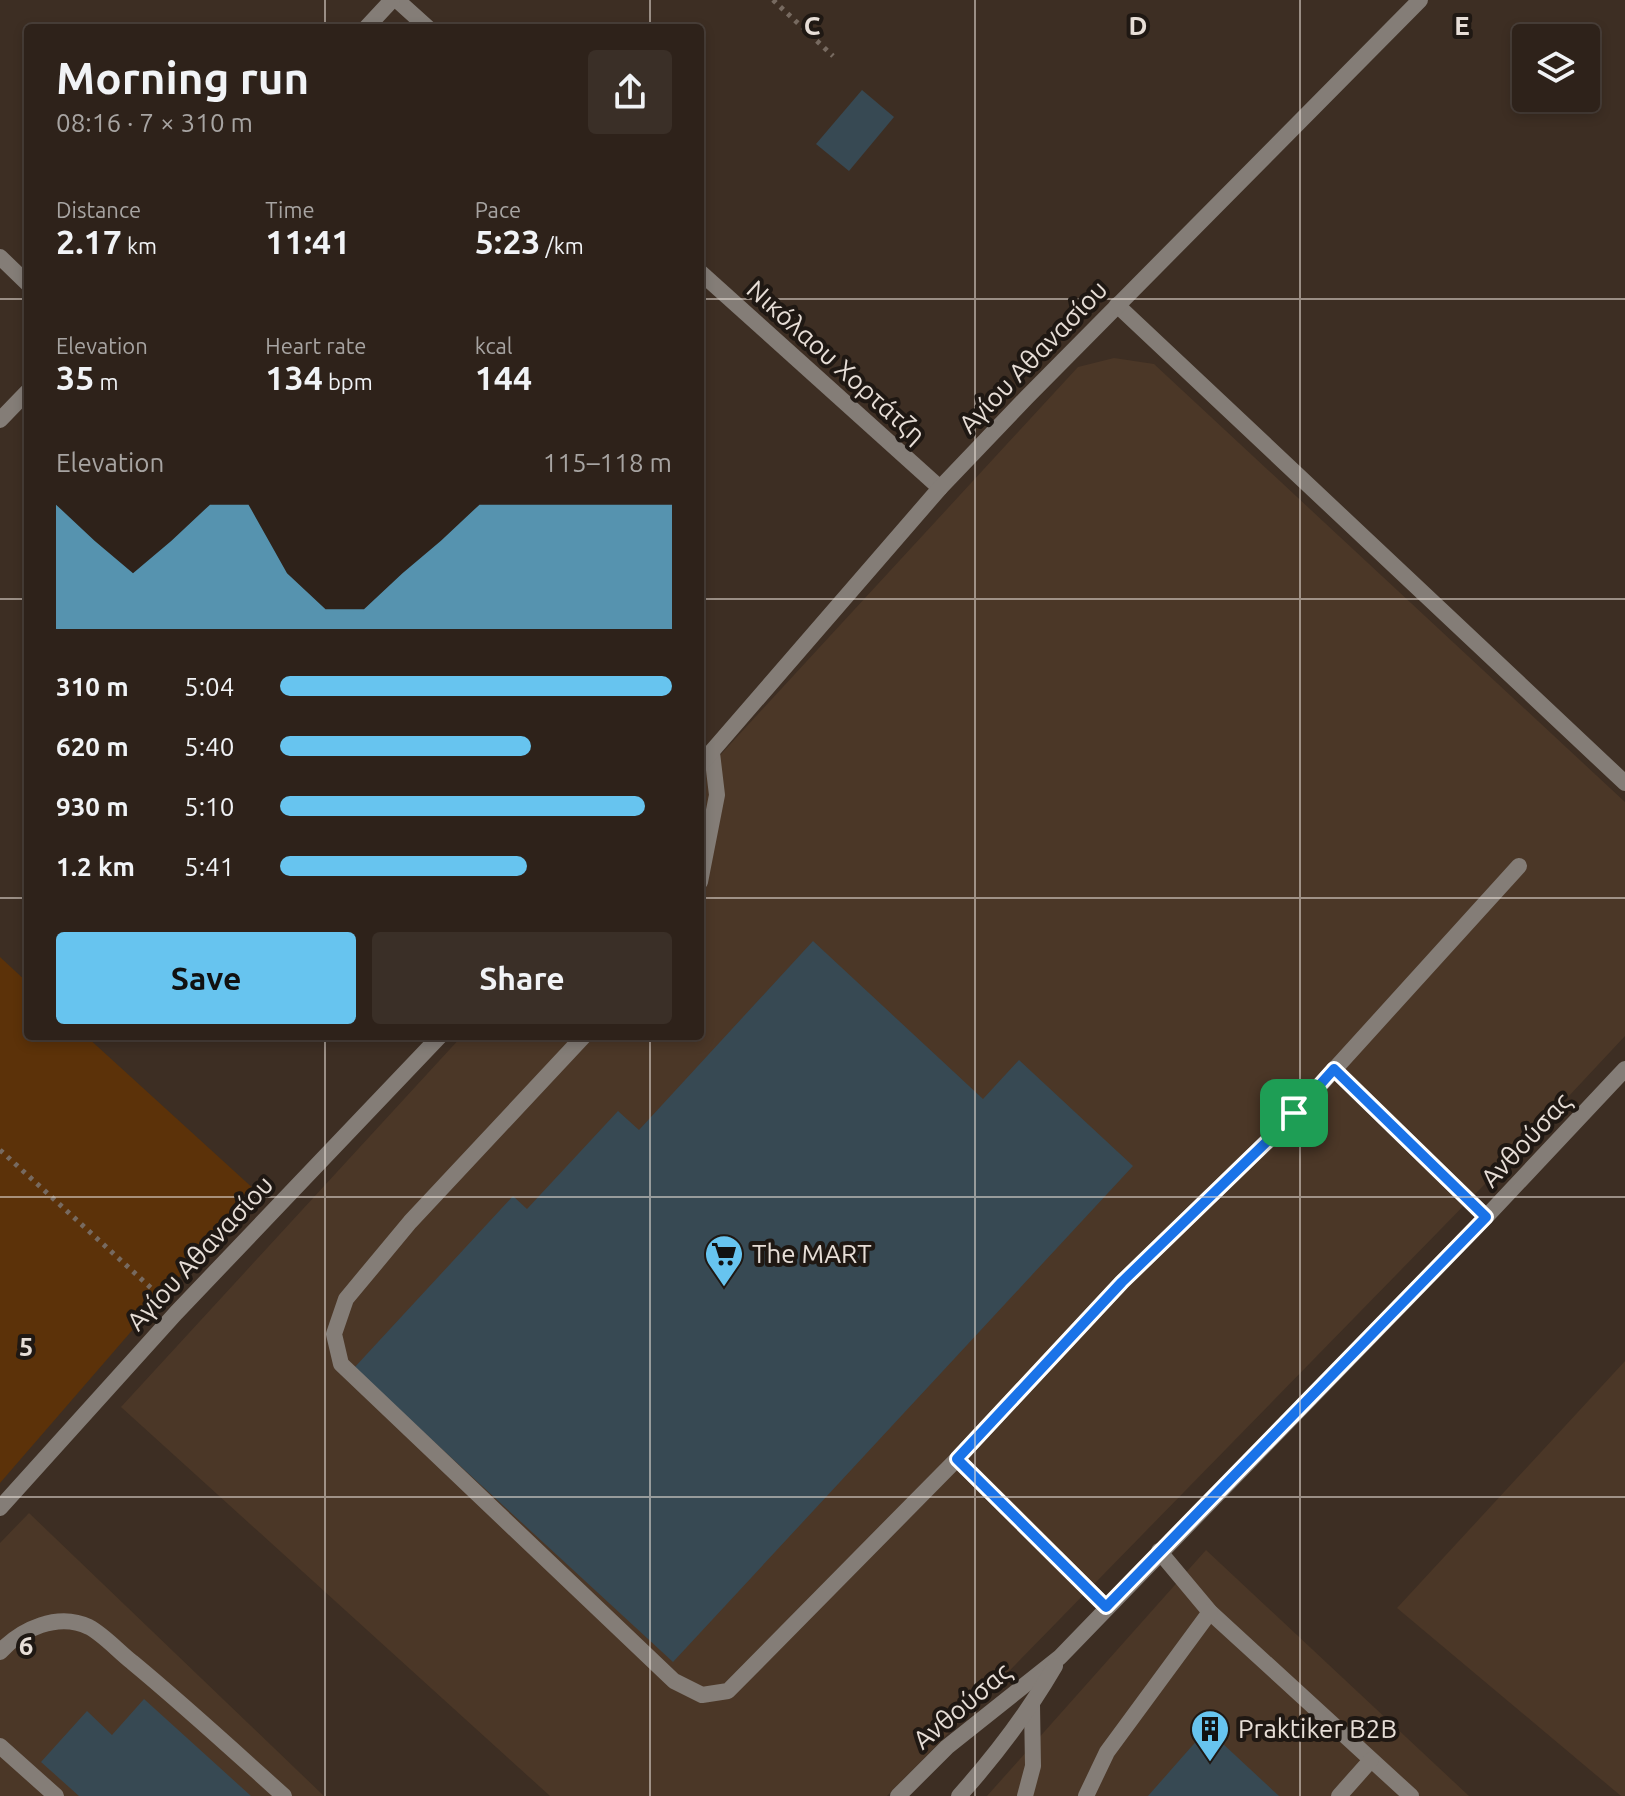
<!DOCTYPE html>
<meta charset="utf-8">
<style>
body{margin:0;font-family:Ubuntu,sans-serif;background:#3a2f27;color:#f1f3f6;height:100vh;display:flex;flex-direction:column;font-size:30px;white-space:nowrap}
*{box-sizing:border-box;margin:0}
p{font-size:26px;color:#a7a4a2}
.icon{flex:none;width:44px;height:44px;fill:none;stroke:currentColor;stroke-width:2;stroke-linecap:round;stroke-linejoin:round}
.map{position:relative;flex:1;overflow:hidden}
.side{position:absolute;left:24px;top:24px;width:680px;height:1016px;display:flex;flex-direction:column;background:#2e221a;border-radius:8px;box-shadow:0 4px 12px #0003,0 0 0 2px #493f39}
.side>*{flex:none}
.controls{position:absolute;left:1512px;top:24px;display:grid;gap:16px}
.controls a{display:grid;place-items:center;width:88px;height:88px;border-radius:8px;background:#2e221a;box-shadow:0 4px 12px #0003,0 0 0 2px #493f39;font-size:40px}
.pin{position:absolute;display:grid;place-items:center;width:68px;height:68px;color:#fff;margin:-34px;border-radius:16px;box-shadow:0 4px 12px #0006}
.round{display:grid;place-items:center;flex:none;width:84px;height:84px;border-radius:8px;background:#3a2f27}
.headline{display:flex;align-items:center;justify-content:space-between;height:136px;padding:0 32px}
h1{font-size:44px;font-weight:700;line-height:60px}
.figures{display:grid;grid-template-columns:repeat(3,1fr);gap:12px;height:136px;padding:8px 32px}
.figures div{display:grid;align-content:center}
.figures b{font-size:34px;font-weight:700}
.figures small{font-size:22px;font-weight:400}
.figures p{font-size:22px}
.chart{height:224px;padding:16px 32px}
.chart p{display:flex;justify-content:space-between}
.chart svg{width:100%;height:144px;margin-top:8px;fill:#67c4ef;opacity:.7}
.primary-button{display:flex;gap:16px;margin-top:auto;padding:16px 32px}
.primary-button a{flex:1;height:92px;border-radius:8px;background:#67c4ef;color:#111;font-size:32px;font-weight:700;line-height:92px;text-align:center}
.primary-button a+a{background:#3a2f27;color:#f1f3f6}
ul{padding:0 32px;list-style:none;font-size:26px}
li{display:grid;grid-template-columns:128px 96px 1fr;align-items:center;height:60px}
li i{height:20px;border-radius:10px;background:#67c4ef}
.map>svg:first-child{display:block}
</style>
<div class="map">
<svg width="1625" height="1796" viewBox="0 0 1625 1796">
<rect width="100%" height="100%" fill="#3d2e23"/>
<g fill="#4b3727">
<path d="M1114,358L1154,364L1625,802V1036L1525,1143L887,1796H550L121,1407L462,1036H700V777L1078,367Z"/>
<path d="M1625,1361V1796H1621L1397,1608Z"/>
<path d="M29,1513L324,1796H0V1543Z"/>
<path d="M1206,1550L1469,1796H987Z"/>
</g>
<path fill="#5c3209" d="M0,957L28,983V1036H86L257,1192L161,1297L0,1483Z"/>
<g fill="#374953">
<path d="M862,90L894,117L849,171L816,144Z"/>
<path d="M813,941L983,1099L1019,1060L1133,1166L673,1662L354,1368L513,1196L527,1209L618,1111L639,1130Z"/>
<path d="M144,1699L251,1796H79L41,1762L87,1711L112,1735Z"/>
<path d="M1207,1729L1279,1796H1148Z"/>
</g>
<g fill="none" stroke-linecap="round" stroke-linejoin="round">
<g stroke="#776a60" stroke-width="5" stroke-dasharray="4 6" stroke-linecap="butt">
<path d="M773,0L833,56"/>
<path d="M0,1150L161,1297"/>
</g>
<g stroke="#847d77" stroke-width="16">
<path d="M700,882L717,795L712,753"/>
<path d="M584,1036L410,1222L346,1299L334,1334L341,1364L674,1681L702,1695L728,1691L957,1459L1122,1282L1283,1126L1519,866"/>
<path d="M1334,1069L1486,1217"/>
<path d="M957,1459L1106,1607"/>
<path d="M1159,1551L1210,1612L1411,1796"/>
<path d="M0,1652C21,1629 58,1612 89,1627C104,1635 118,1651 132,1662C184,1705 234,1751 284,1796"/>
<path d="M0,1746L56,1796"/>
<path d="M1025,1796L1033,1766L1032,1705"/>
<path d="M1086,1796L1107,1752L1210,1612"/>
<path d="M1339,1796L1371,1760"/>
</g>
<g stroke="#847d77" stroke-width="16">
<path d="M397,0L428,28"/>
<path d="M366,28L392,0"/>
<path d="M0,257L28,284"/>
<path d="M700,272L940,488"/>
<path d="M1117,305L1625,783"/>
<path d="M0,420L28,391"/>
<path d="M700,765L940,488L1027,397L1420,0"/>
<path d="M0,1508L176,1313L440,1036"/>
</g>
<g stroke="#847d77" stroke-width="16">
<path d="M898,1796L947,1747L1060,1657L1486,1217L1625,1069"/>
<path d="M959,1796C996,1755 1027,1714 1055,1666"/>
</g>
</g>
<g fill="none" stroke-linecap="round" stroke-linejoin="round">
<defs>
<path id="route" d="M1334,1069L1486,1217L1106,1607L957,1459L1122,1282L1283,1126Z"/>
</defs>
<use href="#route" stroke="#fff" stroke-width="16"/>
<use href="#route" stroke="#1a73e8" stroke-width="10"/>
</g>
<path fill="none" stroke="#e7ded7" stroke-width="2" stroke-opacity="0.55" d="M325,0V28M650,0V28M975,0V1796M1300,0V1796M0,299H28M700,299H1625M0,599H28M700,599H1625M0,898H28M700,898H1625M325,1036V1796M650,1036V1796M0,1197H1625M0,1497H1625"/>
<defs>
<symbol id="supermarket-pin" viewBox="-11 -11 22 30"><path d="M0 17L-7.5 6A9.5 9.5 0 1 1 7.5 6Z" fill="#67c4ef" stroke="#1f1813"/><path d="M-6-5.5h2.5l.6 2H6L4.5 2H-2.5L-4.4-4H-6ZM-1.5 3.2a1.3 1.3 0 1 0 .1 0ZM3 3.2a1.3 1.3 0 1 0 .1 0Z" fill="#111"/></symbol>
<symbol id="building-pin" viewBox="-11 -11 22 30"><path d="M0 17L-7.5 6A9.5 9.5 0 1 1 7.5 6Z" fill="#67c4ef" stroke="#1f1813"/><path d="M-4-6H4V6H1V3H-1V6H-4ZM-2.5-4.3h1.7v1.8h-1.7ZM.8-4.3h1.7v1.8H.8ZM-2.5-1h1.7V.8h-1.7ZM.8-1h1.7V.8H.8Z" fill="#111"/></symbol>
</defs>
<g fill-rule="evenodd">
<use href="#supermarket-pin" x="702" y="1232" width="44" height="60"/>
<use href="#building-pin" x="1188" y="1707" width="44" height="60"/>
</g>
<g text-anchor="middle" stroke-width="8" stroke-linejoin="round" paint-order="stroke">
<g font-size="26" fill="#e7ded7" stroke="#1f1813">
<text transform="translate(1033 357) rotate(-46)" y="9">Αγίου Αθανασίου</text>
<text transform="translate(836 362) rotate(42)" y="9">Νικόλαου Χορτάτζη</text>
<text transform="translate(1526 1140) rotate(-47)" y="9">Ανθούσας</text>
<text transform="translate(200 1253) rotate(-47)" y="9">Αγίου Αθανασίου</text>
<text transform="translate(962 1706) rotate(-40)" y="9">Ανθούσας</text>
</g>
<g font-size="26" fill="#e7ded7" stroke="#1f1813" text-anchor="start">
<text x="752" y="1263">The MART</text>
<text x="1238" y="1738">Praktiker B2B</text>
</g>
</g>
<g font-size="26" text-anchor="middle" font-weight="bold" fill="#e7ded7" stroke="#1f1813" stroke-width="8" stroke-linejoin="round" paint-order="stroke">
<text x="812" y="35">C</text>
<text x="1138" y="35">D</text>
<text x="1462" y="35">E</text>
<text x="26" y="1356">5</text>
<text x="26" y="1655">6</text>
</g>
</svg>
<div class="controls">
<a><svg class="icon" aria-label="layers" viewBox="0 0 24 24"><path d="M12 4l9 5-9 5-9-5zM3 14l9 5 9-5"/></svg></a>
</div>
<div class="pin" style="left:1294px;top:1113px;background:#1e9e55"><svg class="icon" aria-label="arrive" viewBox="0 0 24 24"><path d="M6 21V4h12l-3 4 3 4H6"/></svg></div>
<section class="side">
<div class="headline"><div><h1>Morning run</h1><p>08:16 · 7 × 310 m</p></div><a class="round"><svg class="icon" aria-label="share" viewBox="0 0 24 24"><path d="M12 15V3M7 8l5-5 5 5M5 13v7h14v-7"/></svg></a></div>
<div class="figures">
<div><p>Distance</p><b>2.17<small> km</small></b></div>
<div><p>Time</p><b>11:41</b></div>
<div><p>Pace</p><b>5:23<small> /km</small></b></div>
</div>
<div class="figures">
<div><p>Elevation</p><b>35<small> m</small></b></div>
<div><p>Heart rate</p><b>134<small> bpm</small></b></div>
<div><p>kcal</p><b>144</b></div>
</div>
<div class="chart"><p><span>Elevation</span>115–118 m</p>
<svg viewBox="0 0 160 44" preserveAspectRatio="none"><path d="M0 44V6L10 17L20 27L30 17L40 6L50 6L60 27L70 38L80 38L90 27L100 17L110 6L120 6L130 6L140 6L150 6L160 6V44z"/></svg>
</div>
<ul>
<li><b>310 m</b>5:04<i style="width:100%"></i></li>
<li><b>620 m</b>5:40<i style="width:64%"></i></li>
<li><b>930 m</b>5:10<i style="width:93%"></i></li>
<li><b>1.2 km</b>5:41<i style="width:63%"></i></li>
</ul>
<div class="primary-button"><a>Save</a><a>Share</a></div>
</section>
</div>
